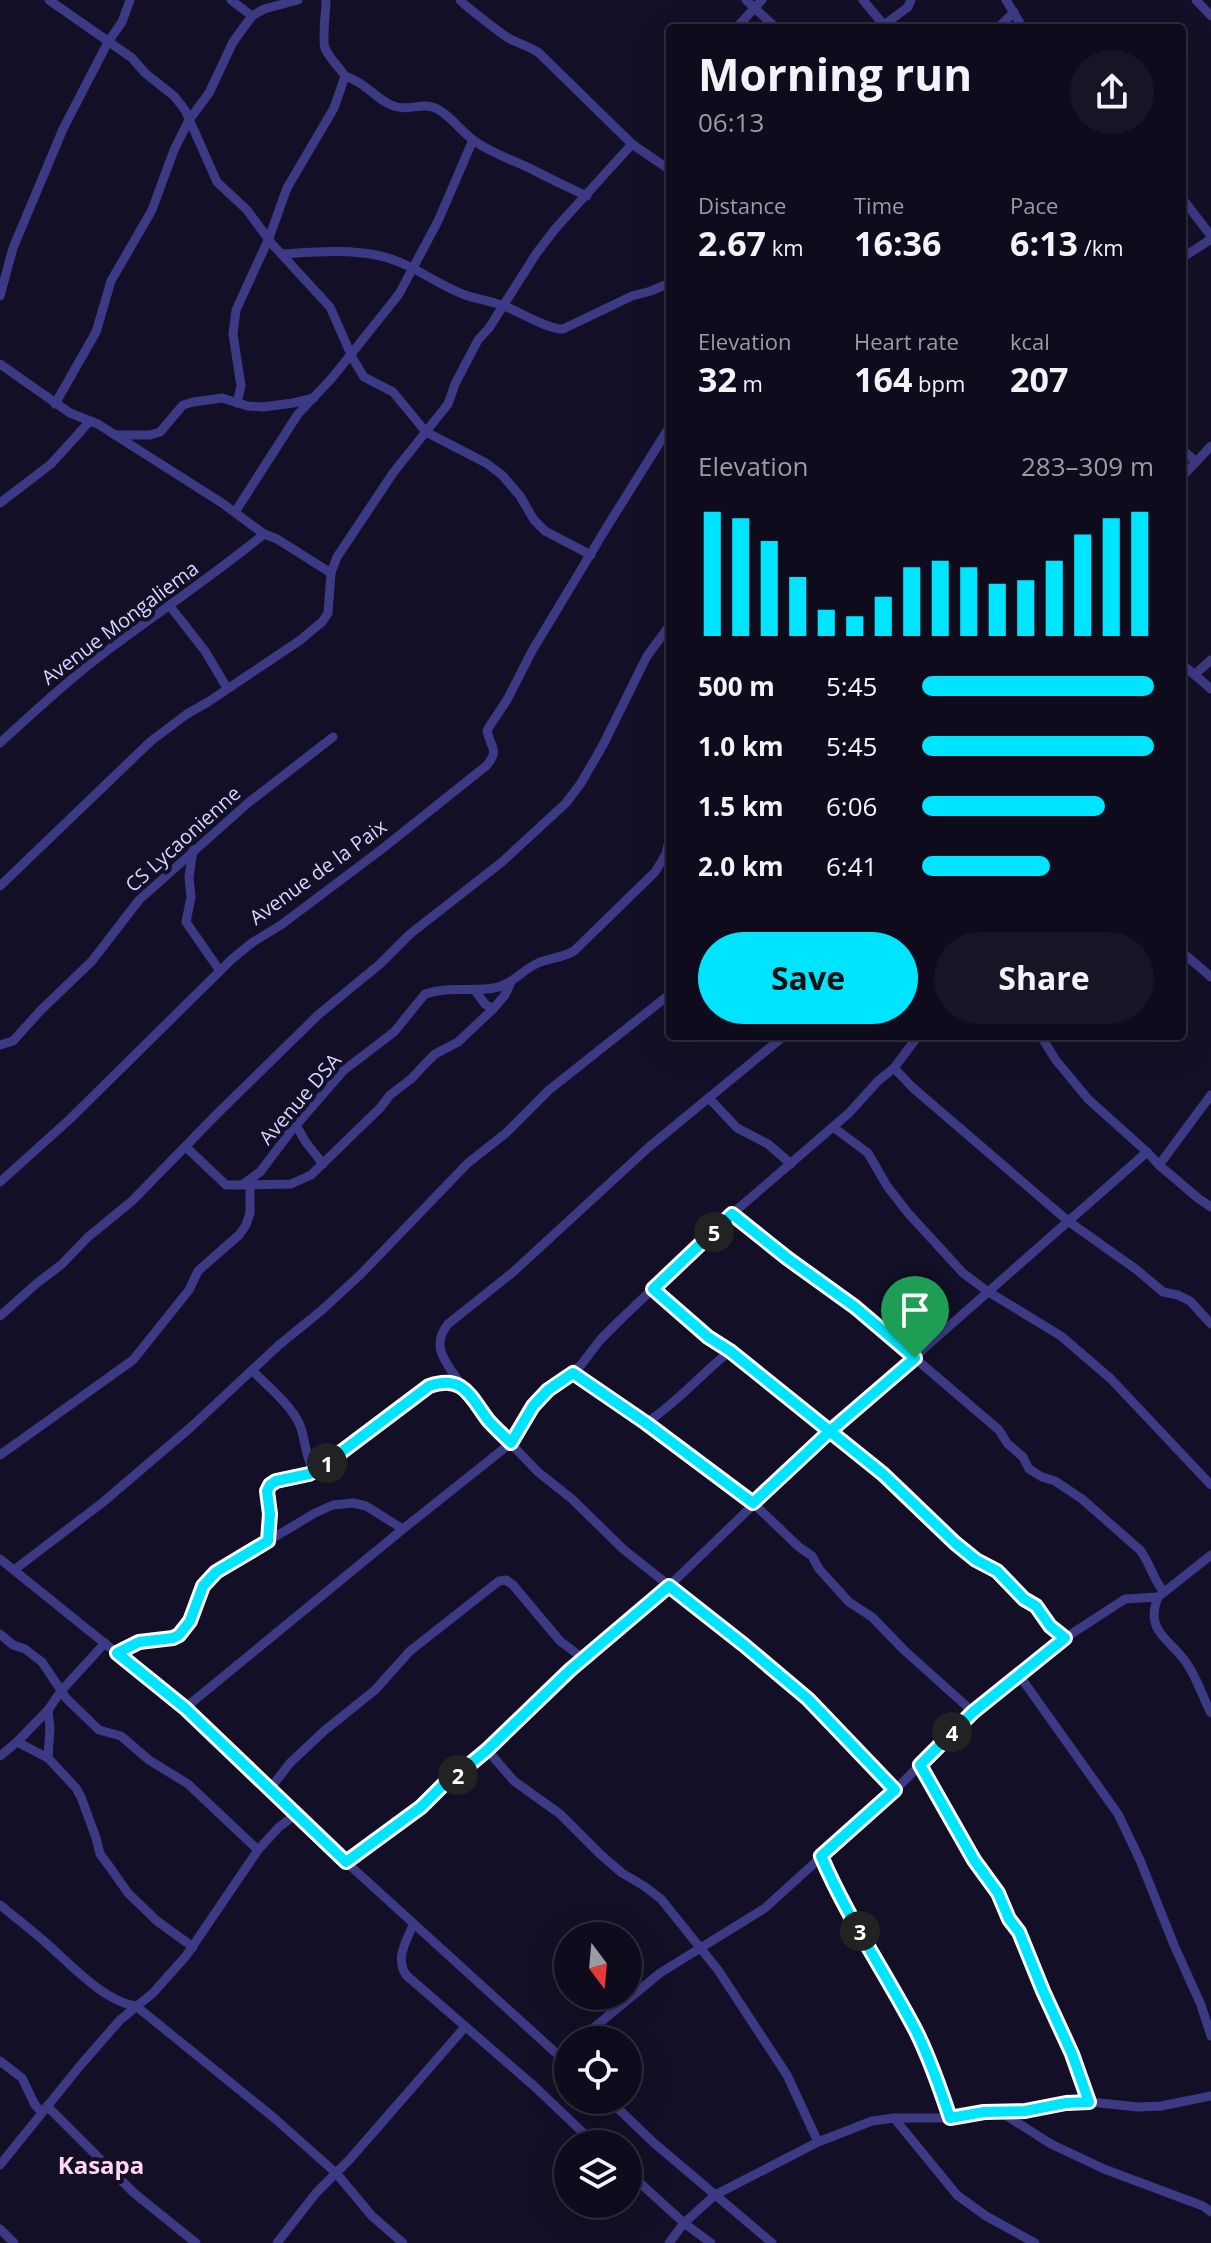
<!DOCTYPE html>
<meta charset="utf-8">
<style>
body{margin:0;font-family:"Open Sans",sans-serif;background:#171425;color:#f1f3f6;height:100vh;display:flex;flex-direction:column;font-size:30px;white-space:nowrap}
*{box-sizing:border-box;margin:0}
p{font-size:26px;color:#9b9ba3}
.icon{flex:none;width:44px;height:44px;fill:none;stroke:currentColor;stroke-width:2;stroke-linecap:round;stroke-linejoin:round}
.map{position:relative;flex:1;overflow:hidden}
.sheet{position:absolute;left:666px;top:24px;width:520px;height:1016px;display:flex;flex-direction:column;background:#0e0b1c;border-radius:8px;box-shadow:0 8px 32px #0002,0 0 0 2px #2e2b3b}
.sheet>*{flex:none}
.needle{width:52px;rotate:164deg}
.buttons{position:absolute;left:554px;top:1922px;display:grid;gap:16px}
.buttons a{display:grid;place-items:center;width:88px;height:88px;border-radius:50%;background:#0e0b1c;box-shadow:0 8px 32px #0002,0 0 0 2px #2e2b3b;font-size:40px}
.pin{position:absolute;display:grid;place-items:center;width:68px;height:68px;color:#fff;margin:-82px -34px;border-radius:50% 50% 50% 0;rotate:-45deg;box-shadow:0 0 8px #0007}
.pin .icon{rotate:45deg}
.km{position:absolute;width:40px;height:40px;margin:-20px;border-radius:50%;background:#222;color:#fff;font-size:22px;line-height:40px;text-align:center}
.round{display:grid;place-items:center;flex:none;width:84px;height:84px;border-radius:42px;background:#171425}
.summary{display:flex;align-items:center;justify-content:space-between;height:136px;padding:0 32px}
h1{font-size:44px;font-weight:700;line-height:60px}
.metrics{display:grid;grid-template-columns:repeat(3,1fr);gap:12px;height:136px;padding:8px 32px}
.metrics div{display:grid;align-content:center}
.metrics b{font-size:34px;font-weight:700}
.metrics small{font-size:22px;font-weight:400}
.metrics p{font-size:22px}
.chart{height:224px;padding:16px 32px}
.chart p{display:flex;justify-content:space-between}
.chart svg{width:100%;height:144px;margin-top:8px;stroke:#00e5ff;stroke-width:6}
.action{display:flex;gap:16px;margin-top:auto;padding:16px 32px}
.action a{flex:1;height:92px;border-radius:48px;background:#00e5ff;color:#111;font-size:32px;font-weight:700;line-height:92px;text-align:center}
.action a+a{background:#171425;color:#f1f3f6}
ul{padding:0 32px;list-style:none;font-size:26px}
li{display:grid;grid-template-columns:128px 96px 1fr;align-items:center;height:60px}
li i{height:20px;border-radius:10px;background:#00e5ff}
.map>svg:first-child{display:block}
</style>
<div class="map">
<svg width="1211" height="2243" viewBox="0 0 1211 2243">
<rect width="100%" height="100%" fill="#130f26"/>
<g fill="none" stroke-linecap="round" stroke-linejoin="round">
<g stroke="#3d3a85" stroke-width="9">
<path d="M49,0L132,58L145,73L174,96L185,110L217,182L247,210L272,244L330,307L353,359L364,377L393,392L426,432L486,463L502,475L520,496L534,520L545,531L591,555"/>
<path d="M231,0L252,16"/>
<path d="M460,0C464,5 504,36 510,39C520,44 530,47 539,53L632,144L670,170"/>
<path d="M746,0L776,28"/>
<path d="M863,0L883,24"/>
<path d="M1006,0L1023,28"/>
<path d="M1196,0L1211,16"/>
<path d="M736,28L762,0"/>
<path d="M880,28L908,7L911,0"/>
<path d="M998,28L1014,12"/>
<path d="M345,76C368,84 373,97 391,105C408,113 423,100 439,110C453,118 462,133 476,142C495,155 516,161 537,172C553,180 569,188 587,196"/>
<path d="M1182,198L1211,236"/>
<path d="M282,254C315,252 349,249 381,256C411,263 436,284 465,295C479,300 493,301 507,307C521,313 550,330 563,329L632,296L651,291L670,283"/>
<path d="M1182,258L1211,239"/>
<path d="M0,296L13,248L63,129L108,42L122,22L130,0"/>
<path d="M0,364L70,413L98,424L115,435H150L160,432L183,405L193,402L222,398L248,406L263,407L293,403L314,398"/>
<path d="M237,403L241,386L233,334L236,310L269,238L287,188L334,108L345,76C339,67 329,58 325,48C322,41 326,10 326,0"/>
<path d="M55,404L96,332L111,281L152,210L174,150L189,120L209,93L233,42L252,16L264,9L298,0"/>
<path d="M115,435L222,503L264,534L277,539L331,573"/>
<path d="M1182,449L1196,462"/>
<path d="M1182,477L1211,446"/>
<path d="M0,503L51,464L90,421"/>
<path d="M235,512L298,414L332,378L399,294L438,221L473,140"/>
<path d="M169,605L205,651L227,688"/>
<path d="M1182,664L1211,689"/>
<path d="M1195,674L1211,660"/>
<path d="M0,743C36,710 73,676 112,647C163,609 215,574 264,534"/>
<path d="M193,850L189,877L191,897L186,922L220,971"/>
<path d="M0,886L151,741L187,714L208,702L299,641L322,622L328,613L331,573L337,557L393,473L448,404L455,384L478,340L489,328L536,254L555,229L632,144"/>
<path d="M1182,952L1211,977"/>
<path d="M474,989L485,1004L493,1009"/>
<path d="M1041,1036L1055,1059L1088,1099L1147,1152L1159,1165L1199,1199L1211,1207"/>
<path d="M0,1045L13,1041L41,1010L92,961L139,900L248,803L333,737"/>
<path d="M894,1068L912,1087L1068,1221L1137,1270L1163,1292L1178,1295L1190,1301L1211,1324"/>
<path d="M709,1098L737,1128L768,1144L791,1164"/>
<path d="M296,1125L305,1141L323,1164"/>
<path d="M833,1127L868,1153L887,1186L908,1213L963,1273L987,1291L1061,1336L1111,1379L1211,1485"/>
<path d="M186,1147L226,1185H242L260,1172L291,1131L343,1071L394,1032L425,994C448,986 471,992 494,988C512,985 522,970 538,963C550,958 562,958 574,951L655,872L666,854L670,836"/>
<path d="M1159,1165L1211,1095"/>
<path d="M0,1182L70,1119L232,959L253,942L281,925L382,849L486,766C500,750 491,749 487,731L489,727L507,700L532,651L605,530L670,426"/>
<path d="M245,1185L291,1184L311,1175L380,1108L390,1095L411,1079L426,1063L435,1054L458,1042L493,1009L505,995L511,982"/>
<path d="M732,1214L787,1258L855,1307L999,1430L1007,1443L1023,1457L1029,1469L1042,1477L1055,1481L1082,1499L1140,1550C1150,1563 1153,1579 1164,1592"/>
<path d="M653,1289L708,1337L730,1351L883,1474L955,1543L976,1560L997,1571L1024,1599L1036,1606L1050,1626L1065,1638"/>
<path d="M0,1316L36,1284L62,1264L88,1237L132,1201L216,1115L318,1015L380,964L410,934L502,862L566,803L581,783L603,745L647,656L670,625"/>
<path d="M252,1370C267,1386 289,1403 299,1423C306,1438 304,1456 314,1471"/>
<path d="M573,1373L646,1423L753,1503L799,1547L812,1556L819,1569L849,1602L872,1617L904,1650L973,1712"/>
<path d="M461,1385C448,1364 429,1348 448,1324L512,1273L649,1147L784,1036"/>
<path d="M646,1423C677,1403 701,1374 730,1351"/>
<path d="M0,1455L133,1360L189,1290L198,1271L239,1235L246,1225L250,1213V1185"/>
<path d="M268,1541C269,1532 267,1489 270,1486C275,1479 309,1475 321,1467C359,1443 393,1413 429,1386L442,1381H451L462,1386L490,1422L538,1472L572,1499L623,1549L744,1645L808,1699L895,1790"/>
<path d="M0,1559L185,1708L346,1862L568,2064"/>
<path d="M14,1570L102,1503L191,1427L279,1345L322,1310L360,1275L468,1163L506,1133L549,1090L670,994"/>
<path d="M1158,1597C1143,1634 1174,1640 1189,1667C1198,1681 1203,1698 1211,1713"/>
<path d="M0,1634L13,1645L25,1649L42,1662L66,1698L99,1730L121,1736L149,1760L188,1784L258,1850"/>
<path d="M117,1653L139,1642L173,1638L179,1635L190,1621L203,1586L216,1572L315,1513L333,1505L353,1503L366,1506L403,1529L511,1443L533,1406L548,1390L581,1365L600,1340L621,1319L732,1214L849,1113L878,1081L894,1068L918,1036"/>
<path d="M1019,1675L1118,1814L1140,1860L1174,1945L1201,2005L1211,2036"/>
<path d="M185,1708L403,1529"/>
<path d="M48,1710L50,1728L48,1758"/>
<path d="M17,1742L48,1758L76,1788L81,1797L96,1838L100,1854L109,1866L128,1893L157,1921L193,1947"/>
<path d="M487,1750L514,1781L560,1814L601,1855L622,1873L644,1886L661,1899L718,1970L787,2075L818,2142"/>
<path d="M0,1756L17,1742L48,1710L61,1691L105,1643"/>
<path d="M920,1765L974,1860L998,1893L1009,1919L1019,1932L1043,1991L1072,2054L1089,2102"/>
<path d="M269,1790L290,1763L324,1731L375,1690L410,1651L499,1581L506,1580L513,1585L560,1641L584,1659"/>
<path d="M821,1856C847,1917 885,1972 916,2031C930,2059 941,2088 950,2118"/>
<path d="M346,1862L421,1807L447,1781L456,1776L487,1750L570,1670L669,1586L829,1432L1147,1152"/>
<path d="M0,1905C15,1917 30,1929 44,1941C68,1962 103,2001 136,2006L273,2117L336,2173L372,2216L403,2243"/>
<path d="M413,1925C406,1942 395,1958 406,1975L534,2086L595,2144"/>
<path d="M579,2040L660,1973L765,1908L895,1790L973,1712L1065,1638L1125,1599L1158,1597L1211,1555"/>
<path d="M0,2061L22,2078L35,2105L42,2112"/>
<path d="M609,2100L654,2143L772,2243"/>
<path d="M47,2106L134,2193L196,2243"/>
<path d="M999,2111L1051,2144L1104,2169L1203,2206L1211,2212"/>
<path d="M894,2118L957,2195L986,2216L1035,2243"/>
<path d="M0,2165L79,2067L120,2020L153,1993L186,1956L258,1850L279,1827L295,1815"/>
<path d="M628,2172L684,2223L711,2243"/>
<path d="M0,2229L14,2243"/>
<path d="M277,2243L316,2193L350,2159L465,2027"/>
<path d="M669,2243L684,2223L715,2195L818,2142L872,2121L894,2118H950L984,2112L1025,2111L1081,2101L1138,2107L1161,2106L1211,2096"/>
</g>
</g>
<g fill="none" stroke-linecap="round" stroke-linejoin="round">
<defs>
<path id="route" d="M915,1358L829,1432L753,1503L646,1423L573,1373L548,1390L533,1406L511,1443C503,1435 495,1428 488,1420C470,1396 463,1374 429,1386L320,1468L309,1474L276,1481L270,1485L267,1491L270,1514L268,1541L216,1572L203,1586L190,1621L179,1635L173,1638L139,1642L117,1653L185,1708L346,1862L421,1807L447,1781L456,1776L487,1750L570,1670L669,1586L744,1645L808,1699L895,1790L821,1856C847,1917 885,1972 916,2031C930,2059 940,2088 950,2118L984,2112L1025,2111L1066,2103L1089,2102L1072,2054L1043,1991L1019,1932L1009,1919L998,1893L974,1860L920,1765L973,1712L1065,1638L1050,1626L1036,1606L1024,1599L997,1571L976,1560L955,1543L883,1474L730,1351L708,1337L653,1289L732,1214L787,1258L855,1307L915,1358"/>
</defs>
<use href="#route" stroke="#fff" stroke-width="16"/>
<use href="#route" stroke="#00e5ff" stroke-width="10"/>
</g>
<g text-anchor="middle" stroke-width="8" stroke-linejoin="round" paint-order="stroke">
<g font-size="20" fill="#d9d4ff" stroke="#130f26">
<text transform="translate(120 623) rotate(-37)" y="7">Avenue Mongaliema</text>
<text transform="translate(183 839) rotate(-42)" y="7">CS Lycaonienne</text>
<text transform="translate(318 872) rotate(-36)" y="7">Avenue de la Paix</text>
<text transform="translate(300 1099) rotate(-49)" y="7">Avenue DSA</text>
</g>
<g font-size="24" font-weight="bold" fill="#ffd6f0" stroke="#130f26">
<text x="101" y="2174">Kasapa</text>
</g>
</g>
</svg>
<div class="buttons">
<a><svg class="needle" viewBox="-14 -14 28 28"><path d="M0-13l5 13h-10z" fill="#e53935"/><path d="M0 13l5-13h-10z" fill="#9b9ba3"/></svg></a>
<a><svg class="icon" aria-label="locate" viewBox="0 0 24 24"><circle cx="12" cy="12" r="6"/><path d="M12 2v4M12 18v4M2 12h4M18 12h4"/></svg></a>
<a><svg class="icon" aria-label="layers" viewBox="0 0 24 24"><path d="M12 4l9 5-9 5-9-5zM3 14l9 5 9-5"/></svg></a>
</div>
<div class="pin" style="left:915px;top:1358px;background:#1e9e55"><svg class="icon" aria-label="arrive" viewBox="0 0 24 24"><path d="M6 21V4h12l-3 4 3 4H6"/></svg></div>
<b class="km" style="left:327px;top:1463px">1</b>
<b class="km" style="left:458px;top:1775px">2</b>
<b class="km" style="left:860px;top:1931px">3</b>
<b class="km" style="left:952px;top:1732px">4</b>
<b class="km" style="left:714px;top:1232px">5</b>
<section class="sheet">
<div class="summary"><div><h1>Morning run</h1><p>06:13</p></div><a class="round"><svg class="icon" aria-label="share" viewBox="0 0 24 24"><path d="M12 15V3M7 8l5-5 5 5M5 13v7h14v-7"/></svg></a></div>
<div class="metrics">
<div><p>Distance</p><b>2.67<small> km</small></b></div>
<div><p>Time</p><b>16:36</b></div>
<div><p>Pace</p><b>6:13<small> /km</small></b></div>
</div>
<div class="metrics">
<div><p>Elevation</p><b>32<small> m</small></b></div>
<div><p>Heart rate</p><b>164<small> bpm</small></b></div>
<div><p>kcal</p><b>207</b></div>
</div>
<div class="chart"><p><span>Elevation</span>283–309 m</p>
<svg viewBox="0 0 160 44" preserveAspectRatio="none"><path d="M5 44V6M15 44V8M25 44V15M35 44V26M45 44V36M55 44V38M65 44V32M75 44V23M85 44V21M95 44V23M105 44V28M115 44V27M125 44V21M135 44V13M145 44V8M155 44V6"/></svg>
</div>
<ul>
<li><b>500 m</b>5:45<i style="width:100%"></i></li>
<li><b>1.0 km</b>5:45<i style="width:100%"></i></li>
<li><b>1.5 km</b>6:06<i style="width:79%"></i></li>
<li><b>2.0 km</b>6:41<i style="width:55%"></i></li>
</ul>
<div class="action"><a>Save</a><a>Share</a></div>
</section>
</div>
